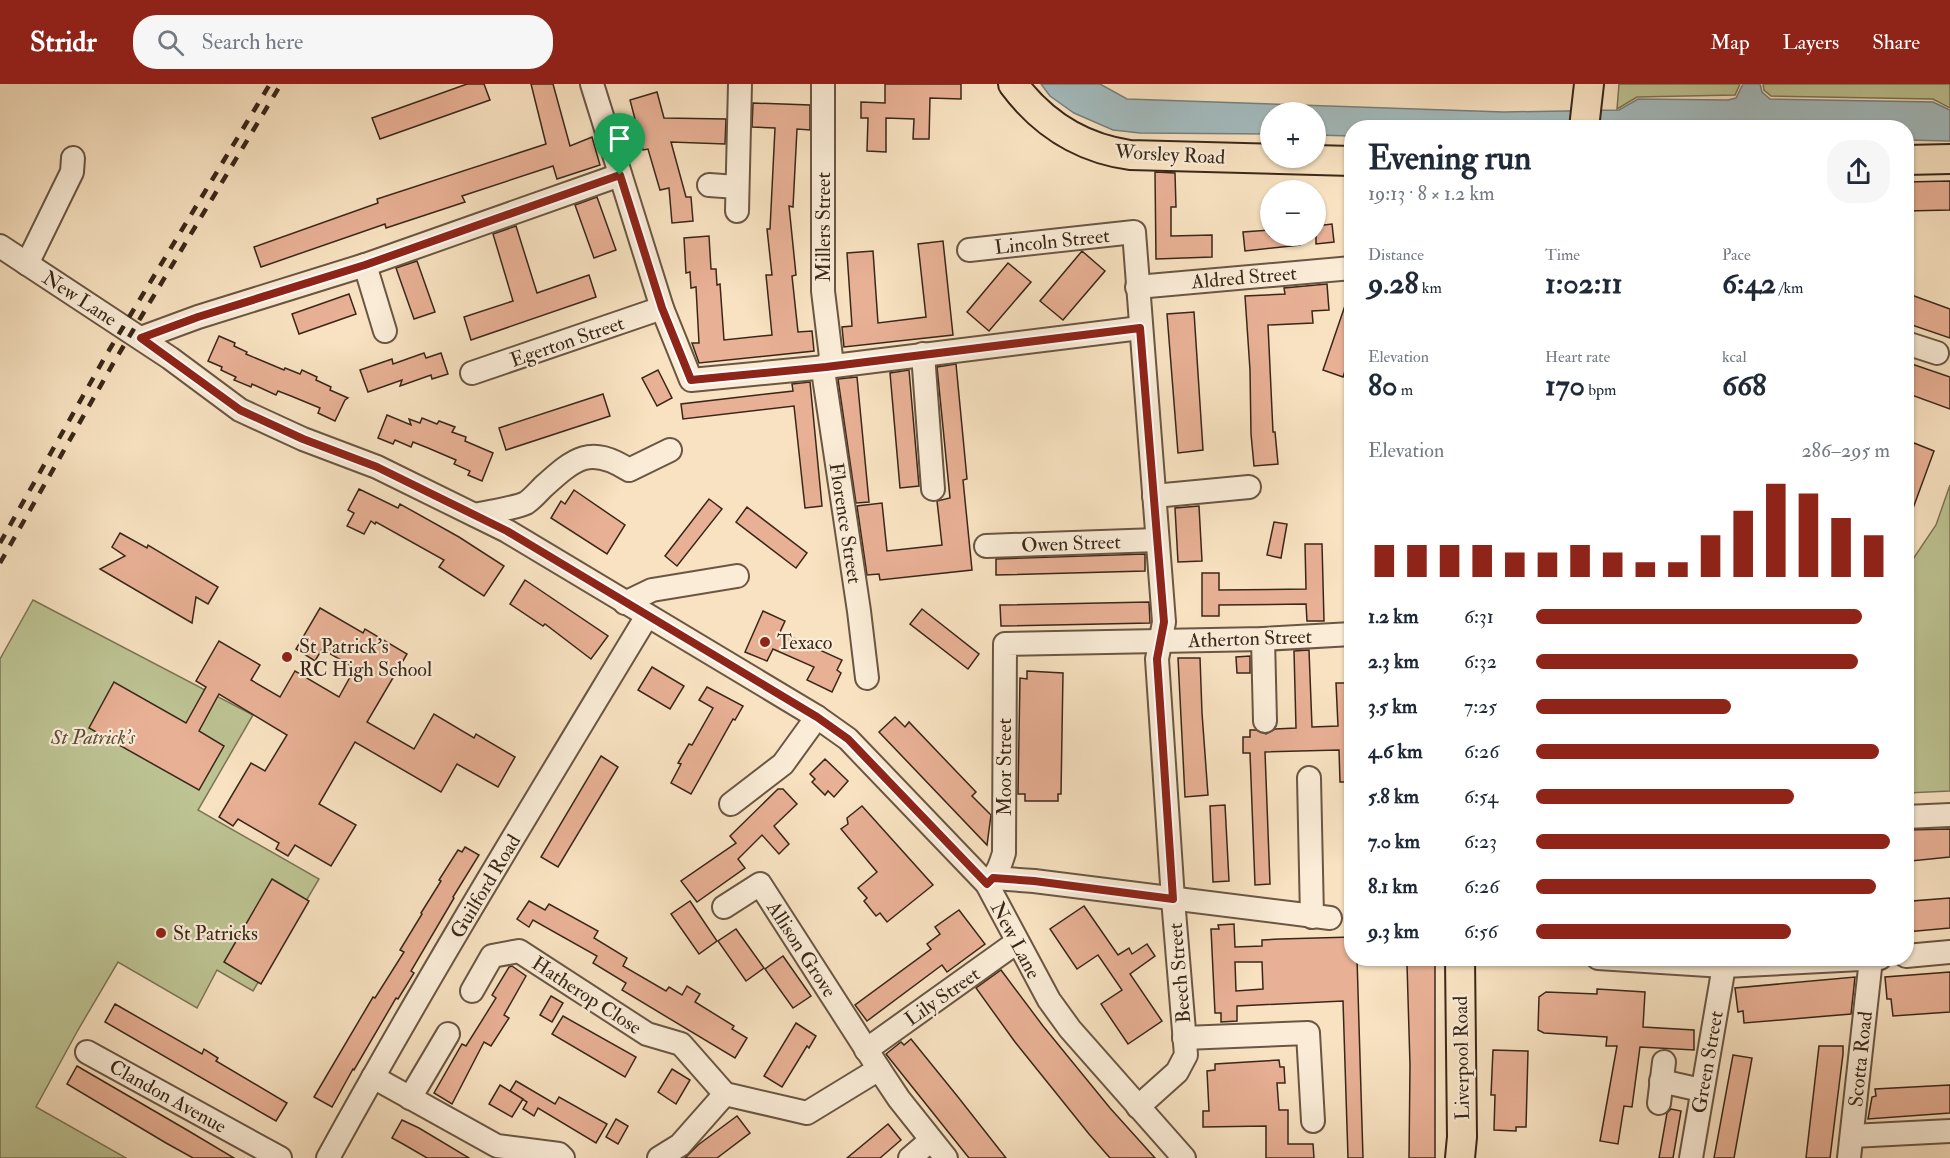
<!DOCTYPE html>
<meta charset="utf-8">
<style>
body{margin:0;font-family:"IM FELL Double Pica",serif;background:#f6f6f7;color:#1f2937;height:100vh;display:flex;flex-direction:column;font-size:22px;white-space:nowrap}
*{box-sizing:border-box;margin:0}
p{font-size:20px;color:#747a83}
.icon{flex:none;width:33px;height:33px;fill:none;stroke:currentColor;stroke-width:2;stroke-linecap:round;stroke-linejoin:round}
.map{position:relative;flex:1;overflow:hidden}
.drawer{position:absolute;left:1344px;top:36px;width:570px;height:846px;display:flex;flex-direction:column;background:#fff;border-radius:24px;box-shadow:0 2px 4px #0004}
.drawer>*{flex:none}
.fabs{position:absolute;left:1260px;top:18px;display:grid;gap:12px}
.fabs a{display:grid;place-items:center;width:66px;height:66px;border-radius:50%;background:#fff;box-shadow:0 2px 4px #0004;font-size:30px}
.pin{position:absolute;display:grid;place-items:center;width:51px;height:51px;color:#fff;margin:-62px -26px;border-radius:50% 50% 50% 0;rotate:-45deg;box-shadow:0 0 6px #0007}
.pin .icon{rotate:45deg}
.round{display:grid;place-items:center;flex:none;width:63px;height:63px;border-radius:24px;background:#f6f6f7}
.headline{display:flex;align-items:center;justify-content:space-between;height:102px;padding:0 24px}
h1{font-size:33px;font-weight:700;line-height:45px}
.metrics{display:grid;grid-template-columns:repeat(3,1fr);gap:9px;height:102px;padding:6px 24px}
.metrics div{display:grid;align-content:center}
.metrics b{font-size:30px;font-weight:700}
.metrics small{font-size:16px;font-weight:400}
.metrics p{font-size:16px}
.chart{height:168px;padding:12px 24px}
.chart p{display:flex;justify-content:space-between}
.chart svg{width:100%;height:108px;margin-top:6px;stroke:#8f2418;stroke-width:6}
ul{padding:0 24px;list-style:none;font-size:20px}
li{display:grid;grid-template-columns:96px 72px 1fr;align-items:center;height:45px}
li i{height:15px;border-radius:8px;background:#8f2418}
header{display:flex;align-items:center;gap:36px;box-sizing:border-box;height:84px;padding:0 30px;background:#8f2418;color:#fff}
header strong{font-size:28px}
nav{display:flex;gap:33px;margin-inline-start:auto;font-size:21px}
.search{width:420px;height:54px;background:#f6f6f7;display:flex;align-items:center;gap:15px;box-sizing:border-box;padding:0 21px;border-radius:24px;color:#747a83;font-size:22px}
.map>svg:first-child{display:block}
</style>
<header>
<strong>Stridr</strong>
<div class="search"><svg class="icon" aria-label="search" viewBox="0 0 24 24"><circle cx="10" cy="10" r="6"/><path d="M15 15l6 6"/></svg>Search here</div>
<nav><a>Map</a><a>Layers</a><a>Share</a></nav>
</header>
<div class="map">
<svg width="1950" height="1074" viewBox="0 0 1950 1074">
<rect width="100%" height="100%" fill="#f8e2c1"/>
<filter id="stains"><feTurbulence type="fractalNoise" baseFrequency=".00333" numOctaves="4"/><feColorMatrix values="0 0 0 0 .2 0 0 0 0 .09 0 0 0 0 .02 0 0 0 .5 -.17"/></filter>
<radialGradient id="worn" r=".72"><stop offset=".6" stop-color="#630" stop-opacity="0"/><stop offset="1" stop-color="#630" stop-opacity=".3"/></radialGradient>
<g fill="#bdc393" stroke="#7c7556" stroke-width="1.5">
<path d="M1619,0H1740L1735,11L1637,13L1617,25Z"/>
<path d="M1763,0H1950V24L1933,15L1771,12L1764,6Z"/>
<path d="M1950,401V707L1907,709V484L1936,441Z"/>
<path d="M33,516L253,631L198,726L319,795L253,907L217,886L197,924L118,878L78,946L36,1023L126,1074H0V575Z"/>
</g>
<path fill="#a3bbbe" stroke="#79807c" stroke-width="1.5" d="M1041,0H1100L1127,15L1504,28L1619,26L1638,15L1728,16L1736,14L1743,0H1760L1762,8L1770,15L1933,18L1950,26V57L1907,56L1906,44H1352L1351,52L1316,51V28H1270V50L1140,49L1113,46L1074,29L1050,12Z"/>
<g fill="#e8b095" stroke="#3a2719" stroke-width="1.5" fill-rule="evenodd">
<path d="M467,0H484L490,16L380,55L372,34Z"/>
<path d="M531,0H553L570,62L592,53L600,81L557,95L553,82L462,112L465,118L386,144L385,140L261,183L254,163L378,119L377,115L546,60Z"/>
<path d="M885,0H961V15L930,14L929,55H913L914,35L886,34V68L867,67L868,34H861V18L885,19Z"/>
<path d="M657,8L664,34L726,35L725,60L671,58L686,113H691L693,137L672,139L669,104L660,106L648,65L643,66L630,16Z"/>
<path d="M753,19L810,21V46L797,45L793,123L789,122L796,191L792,192L798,248L812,247L814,267L699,279L692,259H699L696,203L691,204L690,188L686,189L684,154L709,152L711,185H716L717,201L720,200L724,256L772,251L766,191H772L767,145H770L775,44L752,43Z"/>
<path d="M1155,88L1175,89L1176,123H1171V152L1212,151V173L1156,175Z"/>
<path d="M1950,97V126L1906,127V98Z"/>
<path d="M597,113L616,166L594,174L575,121Z"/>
<path d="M1332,140L1334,158L1316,160V142Z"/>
<path d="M516,142L537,209L589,191L596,213L471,256L464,233L513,217L493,150Z"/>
<path d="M1270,146V152H1299L1300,161L1245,167L1243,148Z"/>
<path d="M943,157L953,251L844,263L842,243L852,242L847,169L873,167L878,239L926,233L918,160Z"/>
<path d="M1082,167L1105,187L1063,236L1040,217Z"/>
<path d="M417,177L435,228L414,235L396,184Z"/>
<path d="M1008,179L1031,198L989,247L967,228Z"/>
<path d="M1327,200L1329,226L1312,227L1313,239L1268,241L1273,348H1275L1278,380L1254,382L1251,350L1250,286L1245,212L1285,210L1284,204Z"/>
<path d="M1906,209L1950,225V254L1906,239Z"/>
<path d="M349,210L356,230L299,250L292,230Z"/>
<path d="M1349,210H1352V266L1343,293L1323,286Z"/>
<path d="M1194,228L1203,366L1178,369L1167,230Z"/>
<path d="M219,252L235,259L234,262L247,268L246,270L284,286L285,284L300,290L302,286L317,293L316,296L331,303L330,306L348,314L345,316L335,337L318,329L320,324L291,312L278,307L276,311L252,300L251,303L234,296L236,293L221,286L222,283L208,277Z"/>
<path d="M424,269L426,274L441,269L448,290L432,295L431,291L400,302L402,296L368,308L360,286L392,275L393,280Z"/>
<path d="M1906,278L1950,293V325L1906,309Z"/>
<path d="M956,280L967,395L963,396L972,486L880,496L879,490L867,491L857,422L882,419L887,467L942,461L937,417L950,414L937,283Z"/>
<path d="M658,286L672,314L657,322L642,294Z"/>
<path d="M909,286L919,402L900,404L890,289Z"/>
<path d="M857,293L869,418L856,419L838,295Z"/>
<path d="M810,298L822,422L805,424L794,322L683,335L681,320L793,307L792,300Z"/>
<path d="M603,310L610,332L506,366L499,344Z"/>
<path d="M387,331L411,341L409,335L420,339L422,334L437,340L439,337L455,343L452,348L466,353L465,357L493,369L482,397L468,391L470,387L454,380L456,376L428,364L413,358L411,363L395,356L393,360L378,354Z"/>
<path d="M1914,359L1934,367L1908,438L1906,378Z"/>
<path d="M359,405L398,424L400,420L459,453L504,482L484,512L439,483L444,476L376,438L375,440L371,437L364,450L347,442L354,429L348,426Z"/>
<path d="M574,406L625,441L607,470L551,434L561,417L565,420Z"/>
<path d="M709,415L722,425L677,482L665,472Z"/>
<path d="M1199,422L1202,477L1178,478L1175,424Z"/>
<path d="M747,423L807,469L796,484L736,438Z"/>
<path d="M1274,438L1287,440L1281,474L1267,471Z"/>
<path d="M120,449L147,464L148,461L218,503L208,520L196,513L192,539L100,485L125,472L112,463Z"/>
<path d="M1305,460H1322L1324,537H1307L1306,520L1219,521V532H1202V489H1219V506L1306,505Z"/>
<path d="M1145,470V487L996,491V475Z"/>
<path d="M525,496L608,552L591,575L545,540L543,542L510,520Z"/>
<path d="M1149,518L1150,539L1001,542L1000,521Z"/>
<path d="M320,524L363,549L365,545L407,570L367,638L414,665L434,630L474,654L476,650L515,673L498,703L457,680L441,708L355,658L319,720L356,741L331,782L295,761L288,772L276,765L279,759L238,735L233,742L219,733L251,679L265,687L287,651L219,610L199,647L224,662L199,706L89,644L114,598L186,639L206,603L196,597L219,557L260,581L251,596L280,613L295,587L339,613L355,584L322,565L315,577L296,565Z"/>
<path d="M922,525L979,570L968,585L910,540Z"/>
<path d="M763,527L785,537L780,548L842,576L837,586L841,589L832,608L807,596L814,583L773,565L767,577L745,568Z"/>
<path d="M1309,566L1312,643L1338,642L1336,599H1352V698H1340L1339,666L1265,668L1270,800L1255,801L1250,669H1243V653H1250V646H1256L1266,650L1275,645L1296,644L1294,567Z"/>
<path d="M1250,572V589H1237L1236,573Z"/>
<path d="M1178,574H1200L1202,629L1208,711L1185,713Z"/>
<path d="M652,583L684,602L670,625L638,606Z"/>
<path d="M1027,587L1063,589L1061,710H1058V717H1025V710H1018L1020,594L1027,595Z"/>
<path d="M707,603L743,622L735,636L733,635L691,710L671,699L681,680L678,679L689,660L692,661L713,624L699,616Z"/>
<path d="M895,633L905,643L909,638L976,708L972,712L991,731L987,761L879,648Z"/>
<path d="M601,672L618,683L558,783L541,773Z"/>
<path d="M825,675L848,697L834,713L828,707L825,711L812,698L815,695L810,690Z"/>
<path d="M778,705H783L797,720L774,742L789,760L779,770L762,751L738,775L745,784L697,818L681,797L736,759L730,752Z"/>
<path d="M1225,721L1229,797L1213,798L1210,722Z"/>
<path d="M862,722L933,801L887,838L880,829L876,832L864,817L867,814L858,804L877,788L841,745L848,740L847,734Z"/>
<path d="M1950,745V773L1911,777V765L1906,766V746Z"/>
<path d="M465,763L479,771L453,813L454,814L411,887L414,889L398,915L396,914L354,986L353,985L332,1023L314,1013L373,913L375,914L404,868L400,866L422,830L421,829L441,797L439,796L458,766L462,768Z"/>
<path d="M272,795L309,817L261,900L224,878Z"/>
<path d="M1950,814V844L1906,848V828L1913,827L1912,817Z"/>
<path d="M529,817L545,826L549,820L598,847L594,854L627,874L623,882L666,907L669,903L682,911L687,902L700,910L695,918L734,942L732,945L747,954L735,974L622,906L626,899L593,879L597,872L533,836L529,843L517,835Z"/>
<path d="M690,817L717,857L699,870L671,830Z"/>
<path d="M1084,822L1118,871L1129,864L1132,870L1147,860L1155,872L1130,890L1162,937L1128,960L1101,920L1122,906L1098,871L1077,885L1050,845Z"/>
<path d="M959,826L985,860L947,888L942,881L867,937L855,921L931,865L927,860L940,850L935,843Z"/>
<path d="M1234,840L1235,863L1262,862V856L1280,855L1352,853V874H1357L1363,1074H1348L1343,917L1237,922V937L1221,938V929H1215L1211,845H1219L1218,841ZM1235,878H1262L1263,905L1236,907Z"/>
<path d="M736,845L764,884L746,897L718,857Z"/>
<path d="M783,872L811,912L793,924L765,885Z"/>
<path d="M1415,874H1435V1074H1409L1410,981L1407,880H1415Z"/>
<path d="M512,882L526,892L504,931L509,934L491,962L484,958L452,1020L434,1009L462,960L466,962L496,914L492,911L509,883Z"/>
<path d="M1001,886L1043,942L1110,1024L1155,1074H1110L1089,1050L1015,958L976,904Z"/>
<path d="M1950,888V928L1893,932L1891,915H1887L1885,893Z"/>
<path d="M1855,893L1851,930L1744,939L1743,927L1738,928L1735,904Z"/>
<path d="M1597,905L1645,908L1643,943L1694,946V966L1640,963L1632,1023L1624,1022L1618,1060L1600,1057L1617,962H1606L1607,953L1544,949L1538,946L1539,913L1546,908L1597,910Z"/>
<path d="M551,912L563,919L552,938L540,931Z"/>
<path d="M115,920L202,970L204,965L218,974L216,977L287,1019L276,1037L105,938Z"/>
<path d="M563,932L636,973L625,993L552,950Z"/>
<path d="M796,939L816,952L809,964L807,962L782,1003L764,992Z"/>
<path d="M911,955L958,1013L1006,1074H969L886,970L901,958L904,961Z"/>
<path d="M1819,962H1843V970L1830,1074H1806Z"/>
<path d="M1493,966L1528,967L1526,1043H1516V1047L1494,1046L1495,1011H1491Z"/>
<path d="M1733,971L1752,974L1734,1074H1714Z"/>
<path d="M1279,976L1280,983H1284L1285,999H1277L1279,1026H1288V1060H1313L1314,1074H1266V1042L1203,1043V1027H1209L1207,987L1215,986V980Z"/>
<path d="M77,982L187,1046L234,1074H193L166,1059L67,1000Z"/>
<path d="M672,985L690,996L676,1020L658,1008Z"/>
<path d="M516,997L555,1020L559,1013L607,1040L596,1059L538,1024L534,1032L523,1025L527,1018L510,1007Z"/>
<path d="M500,1001L523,1015L512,1033L489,1020Z"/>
<path d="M1950,1001V1029L1868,1035L1872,1013L1876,1012L1875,1005Z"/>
<path d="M1671,1025L1681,1027L1673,1074H1659L1667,1029Z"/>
<path d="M737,1032L750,1049L717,1074H685L698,1061Z"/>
<path d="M616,1035L628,1042L618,1060L606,1053Z"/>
<path d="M402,1036L419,1044L469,1074H427L403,1060L392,1054Z"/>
<path d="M888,1040L901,1056L880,1074H847Z"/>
</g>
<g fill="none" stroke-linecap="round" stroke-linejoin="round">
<defs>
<g id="minor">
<path d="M592,0L662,224L691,296L826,283L1140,244"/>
<path d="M823,0V207L831,273L826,283L824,293L859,527L867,594"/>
<path d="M709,101L737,103"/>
<path d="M737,127L740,0"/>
<path d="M0,162L170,274L240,326L303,355L377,383L507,447L817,633L848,655L987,800L1049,916L1070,945L1184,1074"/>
<path d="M969,166L1134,148L1164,538L1157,575L1173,815L1186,971L1177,988L1138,1023"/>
<path d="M27,180L72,88L73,74"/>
<path d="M365,181L385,247"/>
<path d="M1137,203L1352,184"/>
<path d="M141,254L198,233L365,181L620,91"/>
<path d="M1906,259L1937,269"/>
<path d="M923,270L933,405"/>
<path d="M472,289L662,224"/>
<path d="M1154,412L1249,403"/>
<path d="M475,431C488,428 516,424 526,419C532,415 538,408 543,403C575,374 590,361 629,386L670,366"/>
<path d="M986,462L1157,456"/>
<path d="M625,519L652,506L737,492"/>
<path d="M1263,555L1265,637"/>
<path d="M1309,694L1312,833"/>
<path d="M731,720L783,680L817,633"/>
<path d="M1906,733L1950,731"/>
<path d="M993,794L1034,797L1330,834"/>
<path d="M987,800C997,791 1000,782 1004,769L1005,560L1263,555L1352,550"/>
<path d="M724,823L760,800L879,985L899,1015L946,1074"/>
<path d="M1906,872L1950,868"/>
<path d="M1598,874L1724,882L1880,874"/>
<path d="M472,907L492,872L519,867L647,950L681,960L725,1010L807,1029L879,985"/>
<path d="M1184,954L1308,949L1313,1037"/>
<path d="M866,966L1017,858"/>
<path d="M87,968L280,1074"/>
<path d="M373,993L497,1062L559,1070L563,1074"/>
<path d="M1661,997L1701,1006"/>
<path d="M410,1014L448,950"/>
<path d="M1659,1019L1664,978"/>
<path d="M1852,1052L1950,1047"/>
<path d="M328,1074C429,890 539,711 647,532"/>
<path d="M659,1074L680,1061L725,1010"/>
<path d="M910,1074L931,1056"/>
<path d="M1691,1074L1724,882"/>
<path d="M1849,1074L1871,875"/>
</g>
<g id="major">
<path d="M1013,0C1042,39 1081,64 1130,71L1352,77"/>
<path d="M1584,44L1589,0"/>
<path d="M1906,76L1950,75"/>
<path d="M1460,874L1462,1053L1460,1074"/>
</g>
</defs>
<use href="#minor" stroke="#6a5643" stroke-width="26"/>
<use href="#major" stroke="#3a2719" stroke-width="32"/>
<use href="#minor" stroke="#faecd7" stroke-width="22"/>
<use href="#major" stroke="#f8e2c1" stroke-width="28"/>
<g stroke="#3a2719" stroke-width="4.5" stroke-dasharray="10 10" stroke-linecap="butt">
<path d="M0,459L105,273L270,0"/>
<path d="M0,479L114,278L281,0"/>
</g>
</g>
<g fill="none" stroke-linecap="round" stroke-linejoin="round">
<defs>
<path id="route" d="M620,91L662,224L691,296L826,283L1140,244L1164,538L1157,575L1173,815L1034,797L993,794L987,800L848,655L817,633L507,447L377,383L303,355L240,326L141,254L198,233L365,181Z"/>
</defs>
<use href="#route" stroke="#fff" stroke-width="12"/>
<use href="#route" stroke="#8f2418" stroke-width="8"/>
</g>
<g fill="#8f2418" stroke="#faecd7" stroke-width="2">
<circle cx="765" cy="558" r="6"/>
<circle cx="287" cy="573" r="6"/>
<circle cx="161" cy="849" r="6"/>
</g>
<g text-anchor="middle" stroke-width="4.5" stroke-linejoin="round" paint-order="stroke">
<g font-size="20" fill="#3a2719" stroke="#faecd7">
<text transform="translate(1170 70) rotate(3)" y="7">Worsley Road</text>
<text transform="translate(823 143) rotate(-90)" y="7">Millers Street</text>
<text transform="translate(1052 157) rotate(-6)" y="7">Lincoln Street</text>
<text transform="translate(1244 193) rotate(-5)" y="7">Aldred Street</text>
<text transform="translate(80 214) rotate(33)" y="7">New Lane</text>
<text transform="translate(567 257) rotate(-19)" y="7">Egerton Street</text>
<text transform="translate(846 439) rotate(81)" y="7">Florence Street</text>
<text transform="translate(1071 459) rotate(-2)" y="7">Owen Street</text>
<text transform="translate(1250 554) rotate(-2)" y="7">Atherton Street</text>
<text transform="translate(1004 683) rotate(-90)" y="7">Moor Street</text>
<text transform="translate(485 802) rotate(-59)" y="7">Guilford Road</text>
<text transform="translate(1016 856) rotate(62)" y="7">New Lane</text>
<text transform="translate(802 865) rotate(57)" y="7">Allison Grove</text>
<text transform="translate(1179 889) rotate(-95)" y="7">Beech Street</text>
<text transform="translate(587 911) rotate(33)" y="7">Hatherop Close</text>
<text transform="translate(942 912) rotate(-35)" y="7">Lily Street</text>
<text transform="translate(1461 974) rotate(-91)" y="7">Liverpool Road</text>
<text transform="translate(1860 975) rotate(-84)" y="7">Scotta Road</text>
<text transform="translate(1707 978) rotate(-80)" y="7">Green Street</text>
<text transform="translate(168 1012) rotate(29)" y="7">Clandon Avenue</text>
</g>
<g font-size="20" fill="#3a2719" stroke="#faecd7" text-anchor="start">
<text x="777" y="565">Texaco</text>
<text x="299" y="569">St Patrick's<tspan x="299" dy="23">RC High School</tspan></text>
<text x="173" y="856">St Patricks</text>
</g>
<g font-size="20" font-style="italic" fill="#5b4e38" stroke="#faecd7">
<text x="93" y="660">St Patrick's</text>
</g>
</g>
<rect width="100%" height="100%" filter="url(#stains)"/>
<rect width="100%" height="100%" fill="url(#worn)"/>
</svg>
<div class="fabs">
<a>+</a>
<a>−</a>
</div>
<div class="pin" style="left:620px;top:91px;background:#1e9e55"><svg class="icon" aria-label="arrive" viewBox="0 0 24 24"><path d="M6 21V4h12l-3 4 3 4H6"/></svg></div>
<section class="drawer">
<div class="headline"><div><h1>Evening run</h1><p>19:13 · 8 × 1.2 km</p></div><a class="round"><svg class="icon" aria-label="share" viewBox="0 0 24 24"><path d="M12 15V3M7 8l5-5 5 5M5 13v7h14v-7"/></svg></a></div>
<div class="metrics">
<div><p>Distance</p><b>9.28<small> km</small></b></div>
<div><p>Time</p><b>1:02:11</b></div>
<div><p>Pace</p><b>6:42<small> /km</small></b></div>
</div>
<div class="metrics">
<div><p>Elevation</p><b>80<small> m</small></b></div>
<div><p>Heart rate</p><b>170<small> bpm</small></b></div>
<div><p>kcal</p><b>668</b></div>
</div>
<div class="chart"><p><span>Elevation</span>286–295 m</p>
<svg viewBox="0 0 160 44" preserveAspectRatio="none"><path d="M5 44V31M15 44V31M25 44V31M35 44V31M45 44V34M55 44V34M65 44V31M75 44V34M85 44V38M95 44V38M105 44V27M115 44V17M125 44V6M135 44V10M145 44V20M155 44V27"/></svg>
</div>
<ul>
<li><b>1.2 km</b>6:31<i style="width:92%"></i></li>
<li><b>2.3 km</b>6:32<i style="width:91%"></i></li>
<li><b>3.5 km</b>7:25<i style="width:55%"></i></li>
<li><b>4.6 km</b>6:26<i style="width:97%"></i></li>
<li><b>5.8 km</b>6:54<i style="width:73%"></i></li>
<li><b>7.0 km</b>6:23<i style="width:100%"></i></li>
<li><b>8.1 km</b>6:26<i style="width:96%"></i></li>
<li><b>9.3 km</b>6:56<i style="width:72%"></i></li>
</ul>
</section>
</div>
